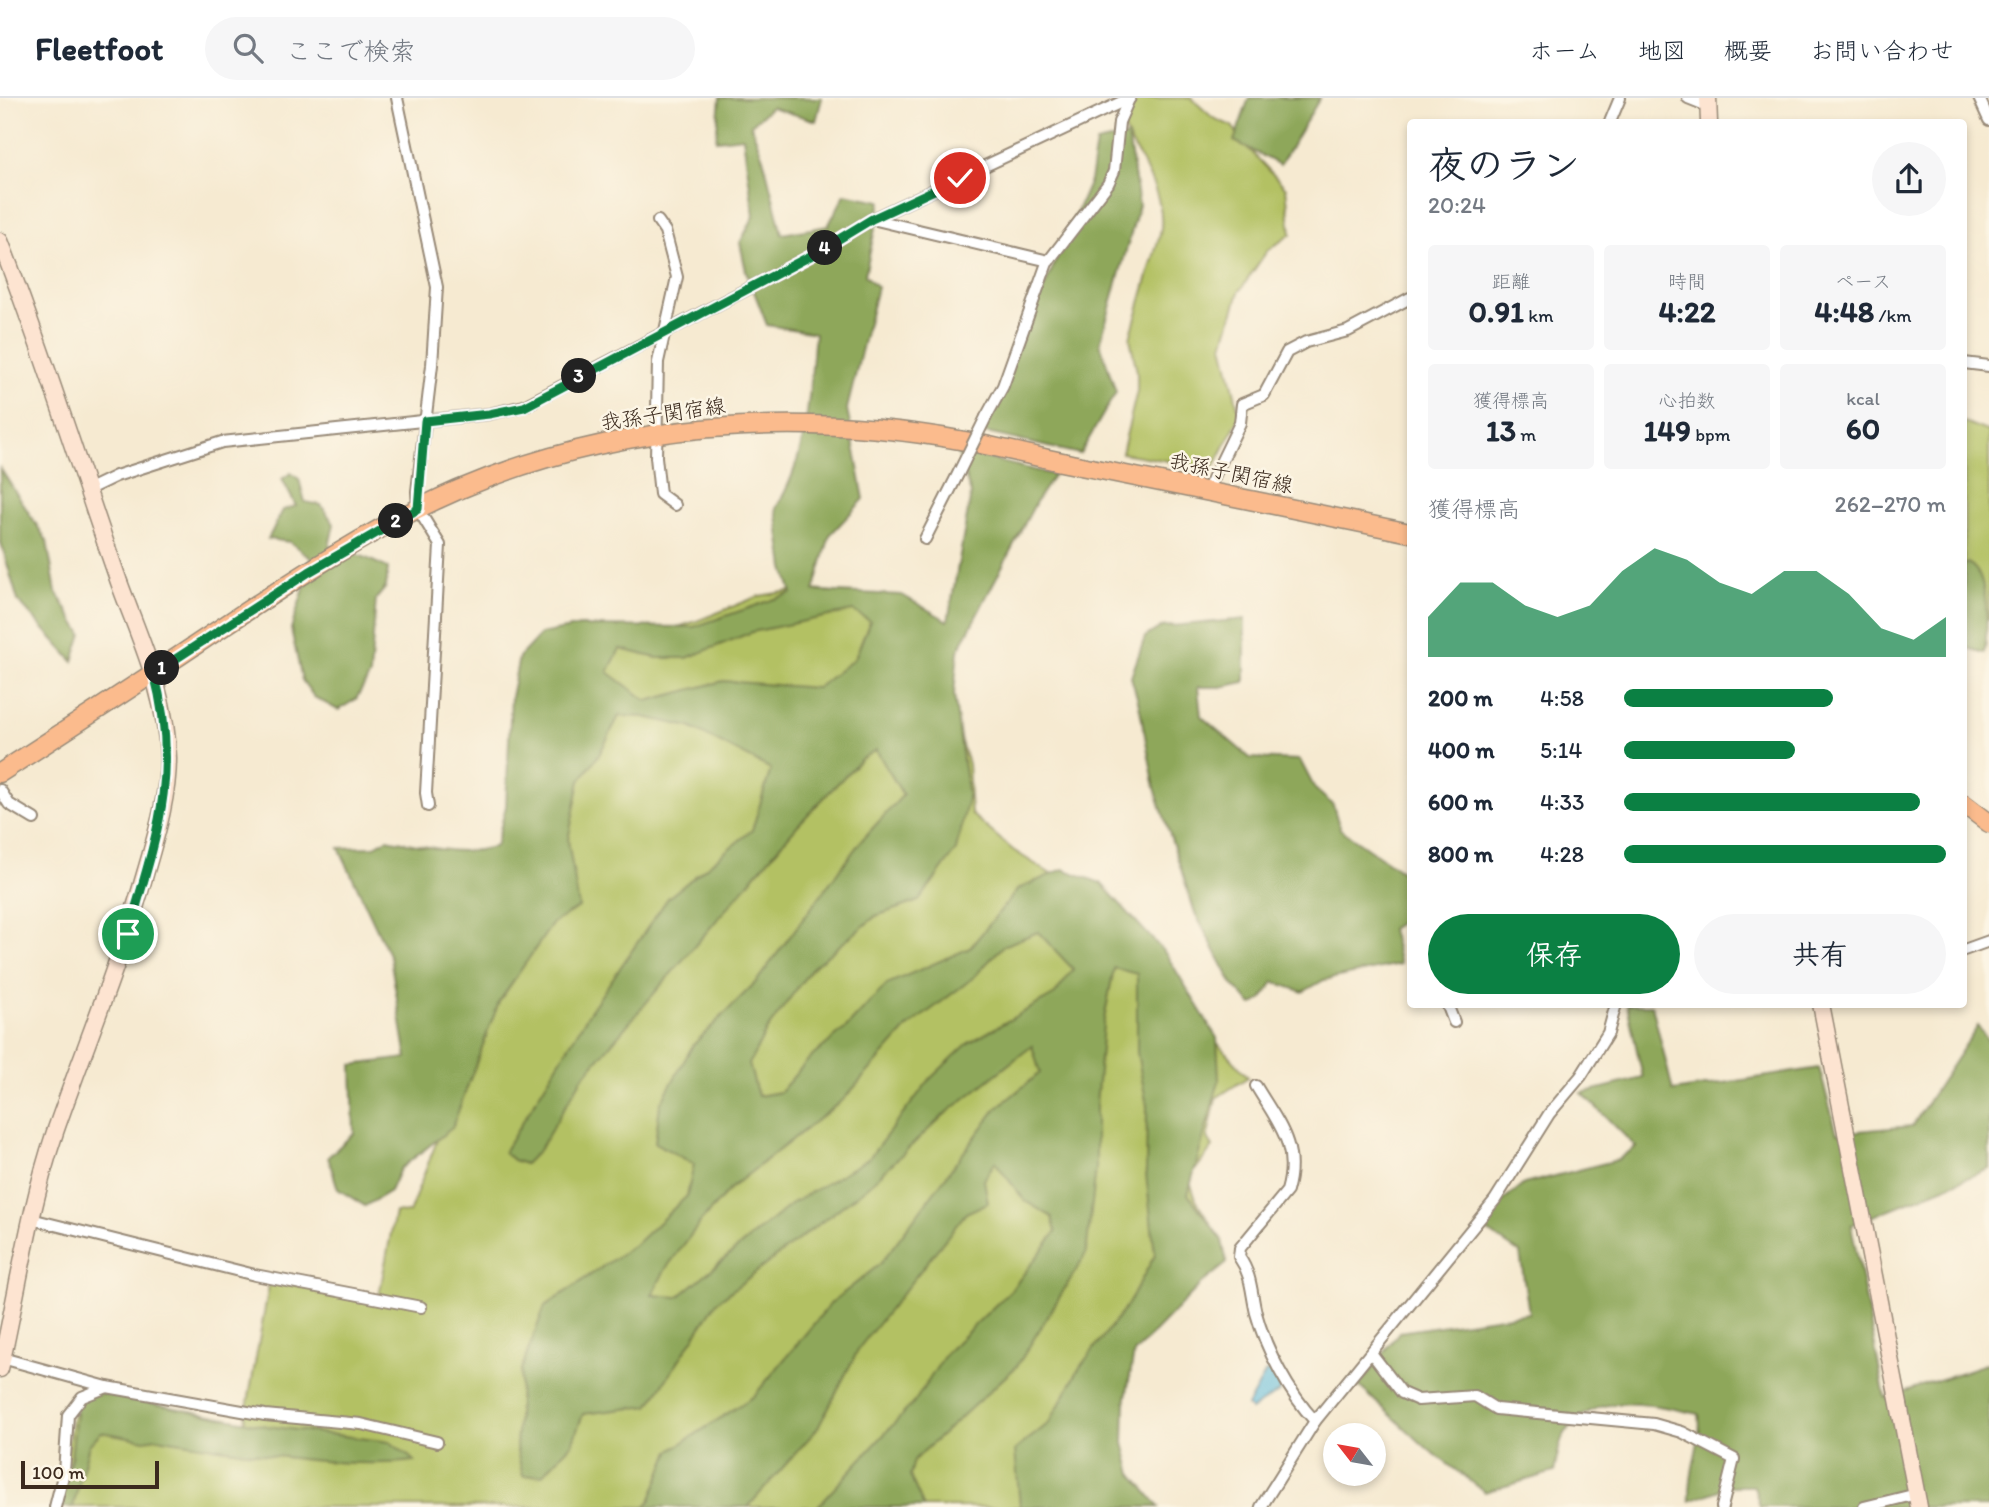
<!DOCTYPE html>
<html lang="ja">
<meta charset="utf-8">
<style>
body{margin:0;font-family:Itim,"Klee One",sans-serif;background:#f6f6f7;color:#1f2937;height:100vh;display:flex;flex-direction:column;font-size:26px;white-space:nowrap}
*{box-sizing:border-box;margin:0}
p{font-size:23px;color:#747a83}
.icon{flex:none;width:38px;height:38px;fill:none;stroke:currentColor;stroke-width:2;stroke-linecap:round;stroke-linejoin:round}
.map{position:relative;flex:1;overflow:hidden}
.drawer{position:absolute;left:1407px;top:21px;width:560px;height:889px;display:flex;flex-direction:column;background:#fff;border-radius:7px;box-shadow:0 4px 10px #0003}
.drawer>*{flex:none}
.needle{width:46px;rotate:301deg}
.controls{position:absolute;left:1323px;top:1325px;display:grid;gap:14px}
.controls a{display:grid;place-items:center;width:63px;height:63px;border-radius:50%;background:#fff;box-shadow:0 4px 10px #0003;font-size:35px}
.scale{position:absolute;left:21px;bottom:18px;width:138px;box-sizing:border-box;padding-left:7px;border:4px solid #3b2a1e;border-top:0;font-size:19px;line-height:24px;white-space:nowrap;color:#3b2a1e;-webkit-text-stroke:5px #fcf5e5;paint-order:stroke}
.pin{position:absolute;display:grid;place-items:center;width:60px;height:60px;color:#fff;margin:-30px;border:4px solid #fff;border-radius:50%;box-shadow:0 2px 7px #0007}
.km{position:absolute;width:35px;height:35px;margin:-18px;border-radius:50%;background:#222;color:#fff;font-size:19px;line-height:35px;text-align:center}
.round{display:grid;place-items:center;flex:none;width:74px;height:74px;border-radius:37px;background:#f6f6f7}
.head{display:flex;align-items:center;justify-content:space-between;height:119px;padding:0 21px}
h1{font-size:38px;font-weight:700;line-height:52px}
.metrics{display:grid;grid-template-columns:repeat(3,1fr);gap:10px;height:119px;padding:7px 21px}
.metrics div{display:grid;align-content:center;border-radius:7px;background:#f6f6f7;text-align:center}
.metrics b{font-size:30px;font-weight:700}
.metrics small{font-size:19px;font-weight:400}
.metrics p{font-size:19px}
.chart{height:196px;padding:14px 21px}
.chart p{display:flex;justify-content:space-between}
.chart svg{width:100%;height:126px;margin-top:7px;fill:#0b8043;opacity:.7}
.primary-button{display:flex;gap:14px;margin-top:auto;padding:14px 21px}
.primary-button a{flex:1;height:80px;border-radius:42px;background:#0b8043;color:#fff;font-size:28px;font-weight:700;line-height:80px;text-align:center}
.primary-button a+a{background:#f6f6f7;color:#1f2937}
ul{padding:0 21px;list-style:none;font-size:23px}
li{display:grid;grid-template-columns:112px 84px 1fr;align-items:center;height:52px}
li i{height:18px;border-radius:9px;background:#0b8043}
header{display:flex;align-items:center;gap:42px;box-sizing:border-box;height:98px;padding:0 35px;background:#fff;border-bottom:2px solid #e0e1e3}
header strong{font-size:33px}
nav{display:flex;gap:38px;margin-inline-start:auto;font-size:24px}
.search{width:490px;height:63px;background:#f6f6f7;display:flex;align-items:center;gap:18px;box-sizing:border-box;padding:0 24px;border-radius:38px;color:#747a83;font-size:26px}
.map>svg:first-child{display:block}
</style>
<header>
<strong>Fleetfoot</strong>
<div class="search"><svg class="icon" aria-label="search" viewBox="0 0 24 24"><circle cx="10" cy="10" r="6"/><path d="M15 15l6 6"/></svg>ここで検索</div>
<nav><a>ホーム</a><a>地図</a><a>概要</a><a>お問い合わせ</a></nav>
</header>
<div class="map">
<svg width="1989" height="1409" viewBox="0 0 1989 1409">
<rect width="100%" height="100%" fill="#fcf5e5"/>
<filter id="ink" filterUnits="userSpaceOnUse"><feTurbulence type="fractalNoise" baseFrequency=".0143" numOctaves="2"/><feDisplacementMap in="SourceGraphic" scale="14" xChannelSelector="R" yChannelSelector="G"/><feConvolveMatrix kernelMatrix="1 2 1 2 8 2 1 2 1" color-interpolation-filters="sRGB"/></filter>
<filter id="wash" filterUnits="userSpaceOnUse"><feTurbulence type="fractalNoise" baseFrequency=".00686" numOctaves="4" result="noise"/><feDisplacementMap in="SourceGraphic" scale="28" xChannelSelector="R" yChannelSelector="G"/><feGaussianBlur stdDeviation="1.57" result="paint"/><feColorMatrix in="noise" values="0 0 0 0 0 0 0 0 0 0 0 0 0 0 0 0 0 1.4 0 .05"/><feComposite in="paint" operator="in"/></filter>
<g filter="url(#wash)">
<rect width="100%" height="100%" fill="#f6ead1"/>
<g fill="#b3c164" stroke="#777641" stroke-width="2">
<path d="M1139,0H1191L1213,20L1232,28L1247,49L1286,90L1291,136L1267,153L1239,194L1223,247L1240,318L1213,371L1122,355L1137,293V274L1130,240L1160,136C1168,98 1138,59 1121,27L1132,3Z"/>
<path d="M1964,324L1989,334V521L1964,506Z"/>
<path d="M803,491L875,498L955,625L968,666L971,716L1013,752L1054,778L1188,912L1248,979L1216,1000L1207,1041L1213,1049L1189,1080L1196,1102L1212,1128L1133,1214L1102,1409H58L72,1319C83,1301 100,1297 120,1297L243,1332L270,1182L378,1203L395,1114L409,1115L453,1001L595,554L697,523L759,498Z"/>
</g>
<g fill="#8ea75a" stroke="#64683c" stroke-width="2" fill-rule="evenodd">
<path d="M720,0H822L816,23L771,9L751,27L764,63L782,136L828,128L845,96L881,103L865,177L877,189L847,311L864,401L830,437L814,493L902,497L948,523L971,396L957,353L1054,377L1037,402L958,553L954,596L968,700L956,752L919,803L876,818L812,870L766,933L749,966L758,998L780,994L809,961L847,929L887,886L970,850L1018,791L1063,771L1101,785L1166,856L1217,940L1219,983L1188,1096L1222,1142L1227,1165L1201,1186L1134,1255L1125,1305L1124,1345L1132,1376L1159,1409H1020L1015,1352L1049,1325L1080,1269L1128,1206L1155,1157L1146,1076L1147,1008L1137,955V876L1114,870L1103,927L1096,1007V1071L1086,1156L1017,1268L914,1362L910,1378L924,1409H817L915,1303L947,1254L1012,1191L1056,1134L1052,1119L1025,1103L995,1064L984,1082L988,1105L966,1115L859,1250L818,1330L748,1409H644L650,1403L670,1353L754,1298L831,1205L880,1166L997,1010L1040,975L1032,948L944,1017L866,1090L717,1204L649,1308L583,1316L572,1346L542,1377L523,1378L516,1349L521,1272L545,1208L637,1145L687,1098L694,1066L655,1045L660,1006L693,947L756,884L861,743L903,697L876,652L861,661L797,728L582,980L540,1051L525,1066L513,1062L504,1054L589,915L668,800L752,732L771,671L690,629L644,619L619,618L600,655L580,683L568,742L579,809L553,825L499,904L452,1030L400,1071L390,1093L365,1108L338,1091L328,1059L354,1035L352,967L407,960L390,859L339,750L373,749L387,741C422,747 461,760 496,748L506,708L511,599L519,559L541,536L580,528L694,529L792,495L784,470L776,410C809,357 809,295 815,235L767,227L746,173L740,145L754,118L743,39L716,42ZM853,513L870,523L855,560L817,590L723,583L647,603L608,574L620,551L657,560H687L752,534ZM1038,834L1073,871L1055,896L967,946L931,980L869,1060L791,1106L678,1199L652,1197L665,1172L702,1122L732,1089L844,1001L908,929L973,880L1003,848Z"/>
<path d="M1249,0H1320L1280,67L1234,43Z"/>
<path d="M1128,38L1139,107L1100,245L1116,294L1080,356L982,334L1090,83L1096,45Z"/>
<path d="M0,370L47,443L56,494L82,536L73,563L18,503L0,441Z"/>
<path d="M291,375L299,381L305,404L321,407L334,426L329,449L364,459L388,470L386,489L376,501L370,577L356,601L338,612L314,599L302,582L291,531L313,462L290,444L268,441L283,412L296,408L282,381Z"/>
<path d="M1967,465C1989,472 1989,532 1984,555L1964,549V468Z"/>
<path d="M1245,521V584L1221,589H1198L1201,618L1250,660L1300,662L1315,691L1333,707L1340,731L1410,779V818L1391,831L1400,866L1324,882L1303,894L1274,884L1261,902L1252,907L1233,887L1195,815L1155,690L1139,606L1131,579L1145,539L1161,529Z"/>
<path d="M1627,907H1652L1673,993L1819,970L1837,1035L1912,1028L1978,928L1989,944V1071L1851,1127L1885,1300L1989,1265V1409H1760L1754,1388H1730L1690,1403C1688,1372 1703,1342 1699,1316C1652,1307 1594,1290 1564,1337C1558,1347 1557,1363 1554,1374L1485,1394L1429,1352L1359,1288L1399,1234L1529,1215L1520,1155L1481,1129L1498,1107L1524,1086L1617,1062L1636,1049L1582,995L1643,980Z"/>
<path d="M79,1291L267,1328L390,1344L415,1363C336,1372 236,1352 157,1340L145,1342L101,1334L89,1347L73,1409H59L71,1360Z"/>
</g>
<path fill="#5ebbdc" stroke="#4c727d" stroke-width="2" d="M1274,1272L1280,1283V1293L1251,1312L1247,1308L1266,1274Z"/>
</g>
<g filter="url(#ink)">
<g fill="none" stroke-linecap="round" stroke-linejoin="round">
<defs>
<g id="street">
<path d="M397,0L437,189L432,267L417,393L418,411L440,447L426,695L428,708"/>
<path d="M1688,0L1708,8"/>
<path d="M1979,0L1989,22"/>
<path d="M1610,24L1620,0"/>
<path d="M872,121L1049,163"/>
<path d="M658,123L665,133L677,179L658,264L656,359L660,396L675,407"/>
<path d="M1964,265L1989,268"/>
<path d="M986,319L1003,288L1047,165L1108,86L1114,73L1119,24L1129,1"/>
<path d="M89,391L116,378L222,344L489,316L524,308L816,155L872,121L1130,0"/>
<path d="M1207,393L1240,325L1242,306L1264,297L1287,254L1306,244L1348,233L1410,200"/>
<path d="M925,441L959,374"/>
<path d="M0,692L9,706L34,721"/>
<path d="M1964,852L1989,843"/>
<path d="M1447,906L1454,924"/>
<path d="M1256,988C1278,1025 1300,1048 1287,1093L1240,1150L1239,1159C1252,1177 1251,1195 1256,1215C1266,1252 1289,1295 1315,1323"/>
<path d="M31,1121L255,1177L421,1209"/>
<path d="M1372,1256L1402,1295L1418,1302L1475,1298L1496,1311L1654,1326L1682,1334L1734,1361L1722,1409"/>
<path d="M2,1260L107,1289L265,1317L361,1326L437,1344"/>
<path d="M55,1409L64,1374L68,1317L82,1299L107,1289"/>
<path d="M1261,1409L1315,1323L1495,1102L1549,1016L1581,978L1608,935L1616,906"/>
<path d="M1864,1409L1917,1396"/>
</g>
<g id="secondary">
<path d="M1708,0L1709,24"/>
<path d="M0,143C44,255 79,370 119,484C140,542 167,597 168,660C168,700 156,738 145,776C120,864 85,948 55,1034C29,1111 18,1192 0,1271"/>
<path d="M1821,906L1919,1409"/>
</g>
<g id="primary">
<path d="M0,675C68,631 136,587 203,542C285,488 368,431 458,392C616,324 796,312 965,343C1007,351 1049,362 1091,370C1197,391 1304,413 1410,435"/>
<path d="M1964,706L1989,725"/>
</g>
</defs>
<use href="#street" stroke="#988a78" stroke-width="14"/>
<use href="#secondary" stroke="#988a78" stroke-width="19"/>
<use href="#primary" stroke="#988a78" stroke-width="21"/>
<use href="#street" stroke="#fff" stroke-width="10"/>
<use href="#secondary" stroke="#fde4d1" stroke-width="16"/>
<use href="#primary" stroke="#fbbb8d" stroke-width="18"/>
<defs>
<path id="street-bridge" d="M959,374L986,319"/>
</defs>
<use href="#street-bridge" stroke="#988a78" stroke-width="14" stroke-linecap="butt"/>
<use href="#street-bridge" stroke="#fff" stroke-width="10"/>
</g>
</g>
<g fill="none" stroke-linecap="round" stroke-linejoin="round" filter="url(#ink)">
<defs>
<path id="route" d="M128,836C156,740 181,675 154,575L309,474L418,411L425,323L489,316L524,309L816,155L872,121L960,80"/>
</defs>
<use href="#route" stroke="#fff" stroke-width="14"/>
<use href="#route" stroke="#0b8043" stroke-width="9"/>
</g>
<g text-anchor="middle" stroke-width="5" stroke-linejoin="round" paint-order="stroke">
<g font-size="21" fill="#3b2a1e" stroke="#fcf5e5">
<text transform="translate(663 316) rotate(-8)" y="7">我孫子関宿線</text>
<text transform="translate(1231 375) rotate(12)" y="7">我孫子関宿線</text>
</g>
</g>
</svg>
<div class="controls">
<a><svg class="needle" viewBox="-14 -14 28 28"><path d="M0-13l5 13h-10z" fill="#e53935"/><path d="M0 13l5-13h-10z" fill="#747a83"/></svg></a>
</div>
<div class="scale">100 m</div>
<div class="pin" style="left:128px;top:836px;background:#1e9e55"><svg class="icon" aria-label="arrive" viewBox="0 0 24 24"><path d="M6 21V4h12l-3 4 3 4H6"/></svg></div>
<div class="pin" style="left:960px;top:80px;background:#d93025"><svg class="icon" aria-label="check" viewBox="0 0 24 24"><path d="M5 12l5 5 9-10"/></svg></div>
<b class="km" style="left:162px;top:570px">1</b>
<b class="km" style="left:396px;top:423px">2</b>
<b class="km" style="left:579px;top:278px">3</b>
<b class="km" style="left:825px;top:150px">4</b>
<section class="drawer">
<div class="head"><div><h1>夜のラン</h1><p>20:24</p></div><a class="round"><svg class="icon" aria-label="share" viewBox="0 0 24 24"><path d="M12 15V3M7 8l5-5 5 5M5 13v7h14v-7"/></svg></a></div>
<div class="metrics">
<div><p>距離</p><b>0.91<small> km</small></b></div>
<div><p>時間</p><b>4:22</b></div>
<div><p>ペース</p><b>4:48<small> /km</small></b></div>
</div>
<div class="metrics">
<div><p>獲得標高</p><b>13<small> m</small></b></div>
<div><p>心拍数</p><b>149<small> bpm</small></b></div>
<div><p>kcal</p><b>60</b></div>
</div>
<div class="chart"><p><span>獲得標高</span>262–270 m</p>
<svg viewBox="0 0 160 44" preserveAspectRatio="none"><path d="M0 44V30L10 18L20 18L30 26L40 30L50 26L60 14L70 6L80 10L90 18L100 22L110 14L120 14L130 22L140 34L150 38L160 30V44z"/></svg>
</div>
<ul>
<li><b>200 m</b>4:58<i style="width:65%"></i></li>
<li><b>400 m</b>5:14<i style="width:53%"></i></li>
<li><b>600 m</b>4:33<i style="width:92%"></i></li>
<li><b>800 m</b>4:28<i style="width:100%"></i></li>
</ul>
<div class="primary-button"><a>保存</a><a>共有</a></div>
</section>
</div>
